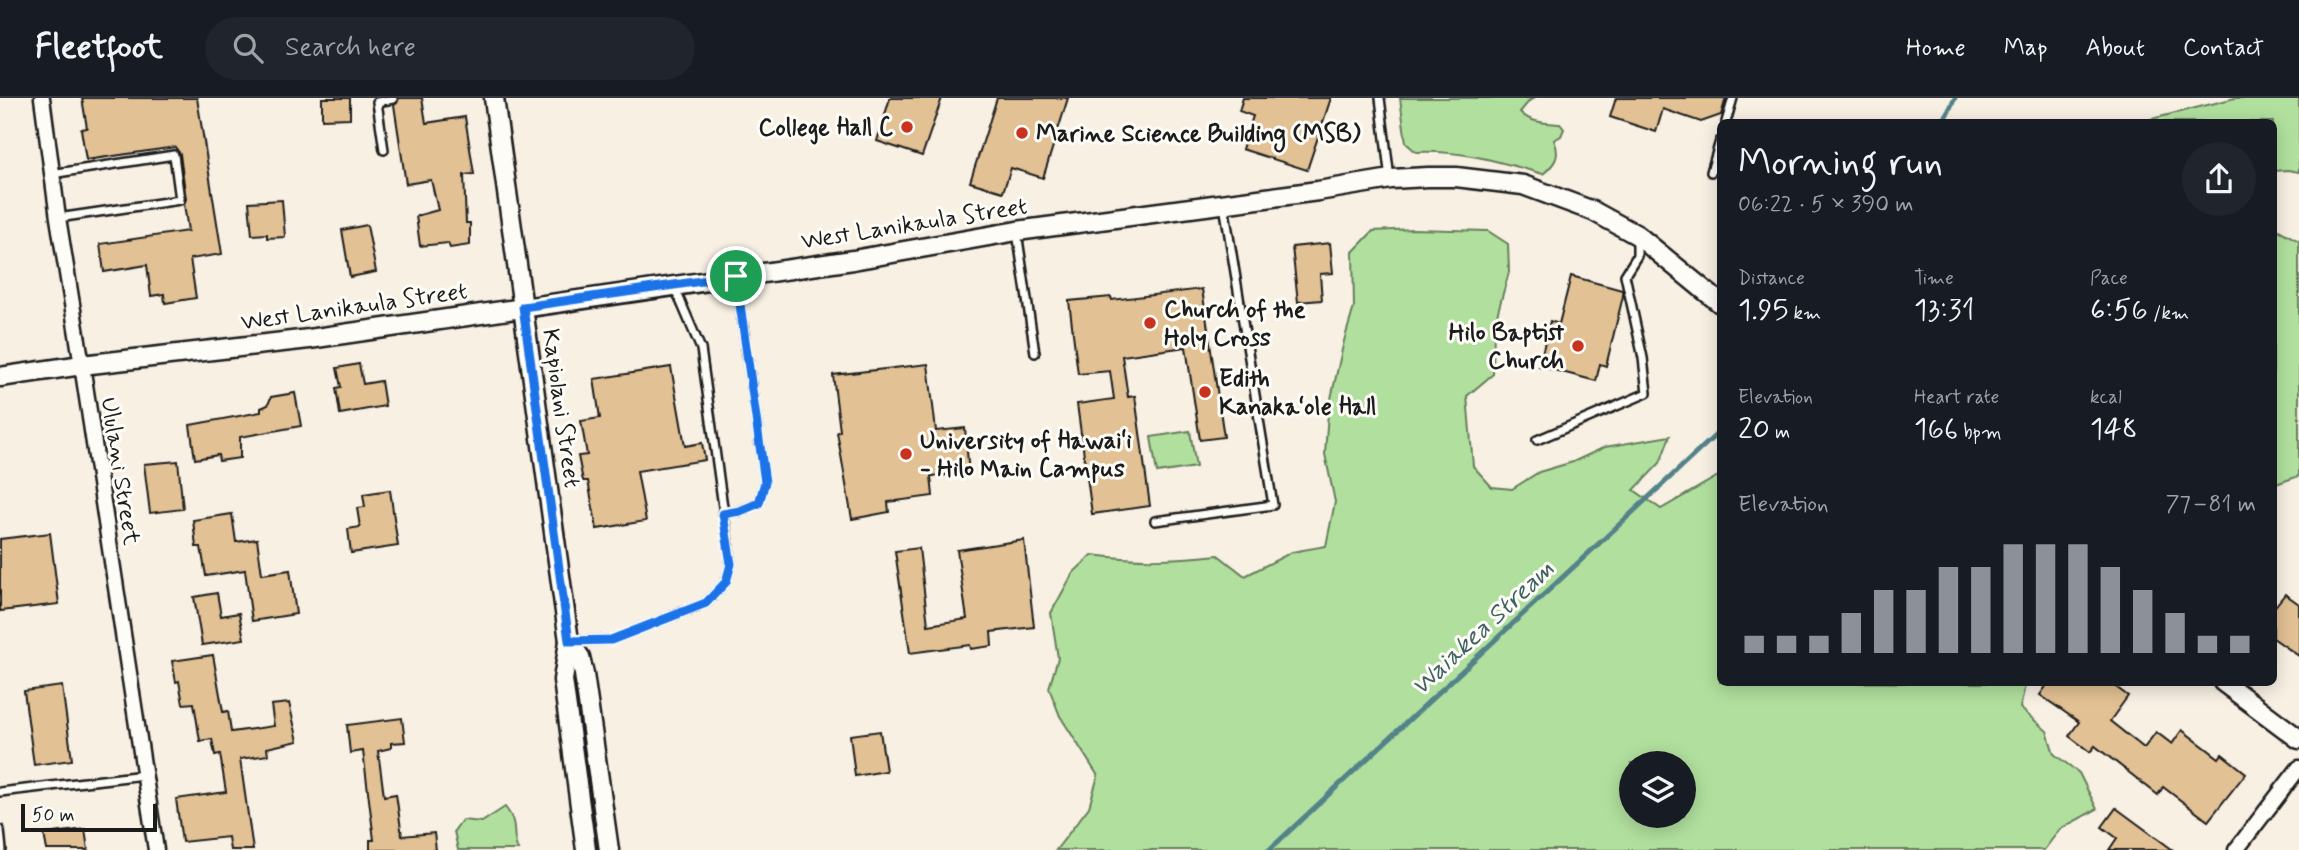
<!DOCTYPE html>
<meta charset="utf-8">
<style>
body{margin:0;font-family:Mynerve,sans-serif;background:#20242c;color:#f1f3f6;height:100vh;display:flex;flex-direction:column;font-size:26px;white-space:nowrap}
*{box-sizing:border-box;margin:0}
p{font-size:23px;color:#9ea1a6}
.icon{flex:none;width:38px;height:38px;fill:none;stroke:currentColor;stroke-width:2;stroke-linecap:round;stroke-linejoin:round}
.map{position:relative;flex:1;overflow:hidden}
.details{position:absolute;left:1717px;top:21px;width:560px;height:567px;display:flex;flex-direction:column;background:#171b24;border-radius:10px;box-shadow:0 4px 18px #0003}
.details>*{flex:none}
.tools{position:absolute;left:1619px;top:653px;display:grid;gap:14px}
.tools a{display:grid;place-items:center;width:77px;height:77px;border-radius:50%;background:#171b24;box-shadow:0 4px 18px #0003;font-size:35px}
.scale{position:absolute;left:21px;bottom:18px;width:136px;box-sizing:border-box;padding-left:7px;border:4px solid #1c1c1c;border-top:0;font-size:19px;line-height:24px;white-space:nowrap;color:#1c1c1c;-webkit-text-stroke:5px #fdfcf7;paint-order:stroke}
.pin{position:absolute;display:grid;place-items:center;width:60px;height:60px;color:#fff;margin:-30px;border:4px solid #fff;border-radius:50%;box-shadow:0 2px 7px #0007}
.round{display:grid;place-items:center;flex:none;width:74px;height:74px;border-radius:37px;background:#20242c}
.headline{display:flex;align-items:center;justify-content:space-between;height:119px;padding:0 21px}
h1{font-size:38px;font-weight:600;line-height:52px}
.metrics{display:grid;grid-template-columns:repeat(3,1fr);gap:10px;height:119px;padding:7px 21px}
.metrics div{display:grid;align-content:center}
.metrics b{font-size:30px;font-weight:600}
.metrics small{font-size:19px;font-weight:400}
.metrics p{font-size:19px}
.chart{height:196px;padding:14px 21px}
.chart p{display:flex;justify-content:space-between}
.chart svg{width:100%;height:126px;margin-top:7px;stroke:#8c9099;stroke-width:6}
header{display:flex;align-items:center;gap:42px;box-sizing:border-box;height:98px;padding:0 35px;background:#171b24;border-bottom:2px solid #363941}
header strong{font-size:33px}
nav{display:flex;gap:38px;margin-inline-start:auto;font-size:24px}
.search{width:490px;height:63px;background:#20242c;display:flex;align-items:center;gap:18px;box-sizing:border-box;padding:0 24px;border-radius:38px;color:#9ea1a6;font-size:26px}
.map>svg:first-child{display:block}
</style>
<header>
<strong>Fleetfoot</strong>
<div class="search"><svg class="icon" aria-label="search" viewBox="0 0 24 24"><circle cx="10" cy="10" r="6"/><path d="M15 15l6 6"/></svg>Search here</div>
<nav><a>Home</a><a>Map</a><a>About</a><a>Contact</a></nav>
</header>
<div class="map">
<svg width="2299" height="752" viewBox="0 0 2299 752">
<rect width="100%" height="100%" fill="#f8f0e3"/>
<filter id="ink" filterUnits="userSpaceOnUse"><feTurbulence type="fractalNoise" baseFrequency=".0143" numOctaves="2"/><feDisplacementMap in="SourceGraphic" scale="14" xChannelSelector="R" yChannelSelector="G"/><feConvolveMatrix kernelMatrix="1 2 1 2 8 2 1 2 1" color-interpolation-filters="sRGB"/></filter>
<g filter="url(#ink)">
<g fill="#b1e09e" stroke="#667e5d" stroke-width="2" fill-rule="evenodd">
<path d="M1400,0H1535L1530,2L1520,14C1530,25 1546,25 1560,26L1564,31L1561,38L1554,42C1561,58 1555,66 1543,76C1501,64 1461,52 1416,54L1406,45Z"/>
<path d="M2235,0H2299V74L2288,72L2273,73V24H2140Z"/>
<path d="M2273,129L2299,143V378L2273,387Z"/>
<path d="M1414,131L1488,133L1508,146L1509,174L1494,228L1493,276L1467,298L1473,368L1492,389L1512,391L1539,374L1573,364L1605,349L1670,338L1660,365L1634,392L1661,411L1720,377V584L2029,585L2025,588L2020,610L2047,633L2054,656L2079,675L2097,711L2060,731L2044,752H1056L1089,709L1098,678L1060,618L1049,590L1058,560L1051,515L1073,475L1092,457C1137,463 1172,462 1218,457L1245,478L1292,454L1326,448L1335,404L1325,356L1328,314L1344,243L1354,209L1353,154L1373,133ZM1631,665H1684V718H1631Z"/>
<path d="M1190,333L1196,369L1157,375L1151,339Z"/>
<path d="M505,709C520,728 510,734 518,752H458L454,733L462,722L482,724Z"/>
</g>
<g fill="none" stroke-linecap="round" stroke-linejoin="round">
<g stroke="#538389" stroke-width="5">
<path d="M1943,24L1955,0"/>
<path d="M1269,752L1720,333"/>
</g>
</g>
<g fill="#e2c194" stroke="#1c1c1c" stroke-width="2">
<path d="M82,0H197L222,156L190,161L196,200L165,205L164,196L151,198L147,167L104,174L100,146L188,133L184,106L186,101L180,56L175,49L86,62L81,31L87,30Z"/>
<path d="M322,0H350V20L322,21Z"/>
<path d="M399,0H422L426,25L465,19L474,76L464,77L466,125H470V147L450,150L448,145L420,148L416,118L438,112L431,82L406,86L394,7L397,5Z"/>
<path d="M890,0H942L922,58L877,43Z"/>
<path d="M997,0H1068L1043,80L1011,70L1003,94L970,84Z"/>
<path d="M1243,0H1331L1307,72L1242,51L1253,18L1239,13Z"/>
<path d="M1616,0H1726L1721,17L1701,24L1663,11L1656,34L1610,19Z"/>
<path d="M282,102L285,139L267,140V136L252,137L249,104Z"/>
<path d="M367,127L376,174L350,179L342,132Z"/>
<path d="M1330,145L1333,175L1320,176L1322,202L1298,204L1292,149Z"/>
<path d="M1571,178L1622,192L1623,198L1606,268L1600,266L1596,283L1539,268L1550,223L1559,226Z"/>
<path d="M1202,191L1224,339L1200,342L1186,249L1122,258L1128,299L1135,298L1150,408L1092,416L1077,306L1114,301L1110,273L1078,276L1069,203L1111,199L1112,202Z"/>
<path d="M359,266L363,286L381,283L385,308L340,316L336,290L341,289L337,270Z"/>
<path d="M928,266L936,333L965,330L969,376L931,378L933,398L888,404L889,414L852,421L837,334L840,333L833,277Z"/>
<path d="M671,269L685,348L702,345L705,362L637,373L646,423L597,431L588,383H583L578,358L587,357L581,323L600,320L594,281Z"/>
<path d="M295,295L301,328L240,339V360L219,363L218,357L195,361L190,327L261,314V310L268,307L271,299Z"/>
<path d="M178,363L183,411L150,415L144,366Z"/>
<path d="M390,392L398,448L351,455L348,431L360,429L357,410L365,409L363,396Z"/>
<path d="M232,416L236,444L257,441L262,476L290,472L296,516L252,523L245,472L206,478L201,449H196L193,422Z"/>
<path d="M50,435L59,506L0,513V441Z"/>
<path d="M1024,442L1034,529L991,534L992,548L971,551L970,547L910,555L895,453L919,450L928,527L967,521L957,452Z"/>
<path d="M217,495L221,518L239,515L244,541L202,547L194,499Z"/>
<path d="M2285,496L2299,506V558L2273,540V511Z"/>
<path d="M213,557L223,614L228,613L231,634L274,628L271,607L289,605L298,643L267,650L268,657L240,661L253,752H230L228,739L182,744L176,701L226,694L220,656L215,657L212,641L200,643L194,605L183,606L179,583L176,584L172,563Z"/>
<path d="M2049,584H2109L2128,598L2110,623L2144,650L2156,634L2172,646L2182,632L2219,660L2222,656L2246,675L2208,723L2163,689L2158,697L2095,648L2090,654L2069,638L2079,624L2040,597Z"/>
<path d="M62,588L72,662L34,667L24,593Z"/>
<path d="M402,620L405,644L391,645V650L378,653L384,698L396,696L402,738L434,735L436,752H370V742H374L363,653L350,655L347,627Z"/>
<path d="M880,633L886,673L855,678L850,637Z"/>
<path d="M2116,710L2173,752H2109L2117,740L2102,729Z"/>
<path d="M85,731L88,752H47L44,736Z"/>
</g>
<g fill="none" stroke-linecap="round" stroke-linejoin="round">
<defs>
<g id="service">
<path d="M1380,0L1390,81"/>
<path d="M1726,24L1733,0"/>
<path d="M384,52L377,4L393,1"/>
<path d="M1711,74L1720,43"/>
<path d="M51,76L174,57L180,102L58,120"/>
<path d="M1017,134L1035,255"/>
<path d="M1537,342L1647,295L1643,260L1625,177L1637,158V141"/>
<path d="M723,416L739,413L759,405L765,384L736,179"/>
<path d="M1155,423L1273,407L1224,107"/>
<path d="M572,543L611,542L706,505L726,484L731,466L701,251L674,188"/>
<path d="M0,694L144,677"/>
<path d="M0,732L2,752"/>
</g>
<g id="minor">
<path d="M42,0L58,120L82,267L156,752"/>
<path d="M2236,752L2299,670"/>
</g>
<g id="tertiary">
<path d="M494,0L569,543L563,582L586,752"/>
<path d="M0,279L82,267L309,241L853,162L1017,133L1318,93L1391,81L1428,79H1456L1523,87L1593,113L1637,137L1720,205"/>
<path d="M569,543L580,559L584,576L609,752"/>
<path d="M2223,584L2299,641"/>
</g>
</defs>
<use href="#service" stroke="#1c1c1c" stroke-width="12"/>
<use href="#minor" stroke="#1c1c1c" stroke-width="19"/>
<use href="#tertiary" stroke="#1c1c1c" stroke-width="23"/>
<use href="#service" stroke="#fdfcf7" stroke-width="7"/>
<use href="#minor" stroke="#fdfcf7" stroke-width="14"/>
<use href="#tertiary" stroke="#fdfcf7" stroke-width="18"/>
</g>
</g>
<g fill="none" stroke-linecap="round" stroke-linejoin="round" filter="url(#ink)">
<defs>
<path id="route" d="M736,178L765,384L759,405L740,413L723,416L731,466L726,484L706,505L611,542L569,543L523,209Z"/>
</defs>
<use href="#route" stroke="#fff" stroke-width="14"/>
<use href="#route" stroke="#1a73e8" stroke-width="9"/>
</g>
<g fill="#c8321e" stroke="#fdfcf7" stroke-width="2.5">
<circle cx="907" cy="29" r="7"/>
<circle cx="1022" cy="35" r="7"/>
<circle cx="1150" cy="225" r="7"/>
<circle cx="1578" cy="248" r="7"/>
<circle cx="1205" cy="294" r="7"/>
<circle cx="906" cy="356" r="7"/>
</g>
<g text-anchor="middle" stroke-width="6" stroke-linejoin="round" paint-order="stroke">
<g font-size="24" font-weight="bold" fill="#1c1c1c" stroke="#fdfcf7" text-anchor="start">
<text x="893" y="37" text-anchor="end">College Hall C</text>
<text x="1036" y="43">Marine Science Building (MSB)</text>
<text x="1164" y="219">Church of the<tspan x="1164" dy="28">Holy Cross</tspan></text>
<text x="1564" y="242" text-anchor="end">Hilo Baptist<tspan x="1564" dy="28">Church</tspan></text>
<text x="1219" y="288">Edith<tspan x="1219" dy="28">Kanaka‘ole Hall</tspan></text>
<text x="920" y="350">University of Hawaiʻi<tspan x="920" dy="28">- Hilo Main Campus</tspan></text>
</g>
<g font-size="24" fill="#1c1c1c" stroke="#fdfcf7">
<text transform="translate(914 125) rotate(-9)" y="8">West Lanikaula Street</text>
<text transform="translate(354 208) rotate(-8)" y="8">West Lanikaula Street</text>
<text transform="translate(562 310) rotate(82)" y="8">Kapiolani Street</text>
<text transform="translate(121 373) rotate(81)" y="8">Ululani Street</text>
</g>
<g font-size="26" font-style="italic" fill="#406164" stroke="#fdfcf7">
<text transform="translate(1482 529) rotate(-43)" y="9">Waiakea Stream</text>
</g>
</g>
</svg>
<div class="tools">
<a><svg class="icon" aria-label="layers" viewBox="0 0 24 24"><path d="M12 4l9 5-9 5-9-5zM3 14l9 5 9-5"/></svg></a>
</div>
<div class="scale">50 m</div>
<div class="pin" style="left:736px;top:178px;background:#1e9e55"><svg class="icon" aria-label="arrive" viewBox="0 0 24 24"><path d="M6 21V4h12l-3 4 3 4H6"/></svg></div>
<section class="details">
<div class="headline"><div><h1>Morning run</h1><p>06:22 · 5 × 390 m</p></div><a class="round"><svg class="icon" aria-label="share" viewBox="0 0 24 24"><path d="M12 15V3M7 8l5-5 5 5M5 13v7h14v-7"/></svg></a></div>
<div class="metrics">
<div><p>Distance</p><b>1.95<small> km</small></b></div>
<div><p>Time</p><b>13:31</b></div>
<div><p>Pace</p><b>6:56<small> /km</small></b></div>
</div>
<div class="metrics">
<div><p>Elevation</p><b>20<small> m</small></b></div>
<div><p>Heart rate</p><b>166<small> bpm</small></b></div>
<div><p>kcal</p><b>148</b></div>
</div>
<div class="chart"><p><span>Elevation</span>77–81 m</p>
<svg viewBox="0 0 160 44" preserveAspectRatio="none"><path d="M5 44V38M15 44V38M25 44V38M35 44V30M45 44V22M55 44V22M65 44V14M75 44V14M85 44V6M95 44V6M105 44V6M115 44V14M125 44V22M135 44V30M145 44V38M155 44V38"/></svg>
</div>
</section>
</div>
